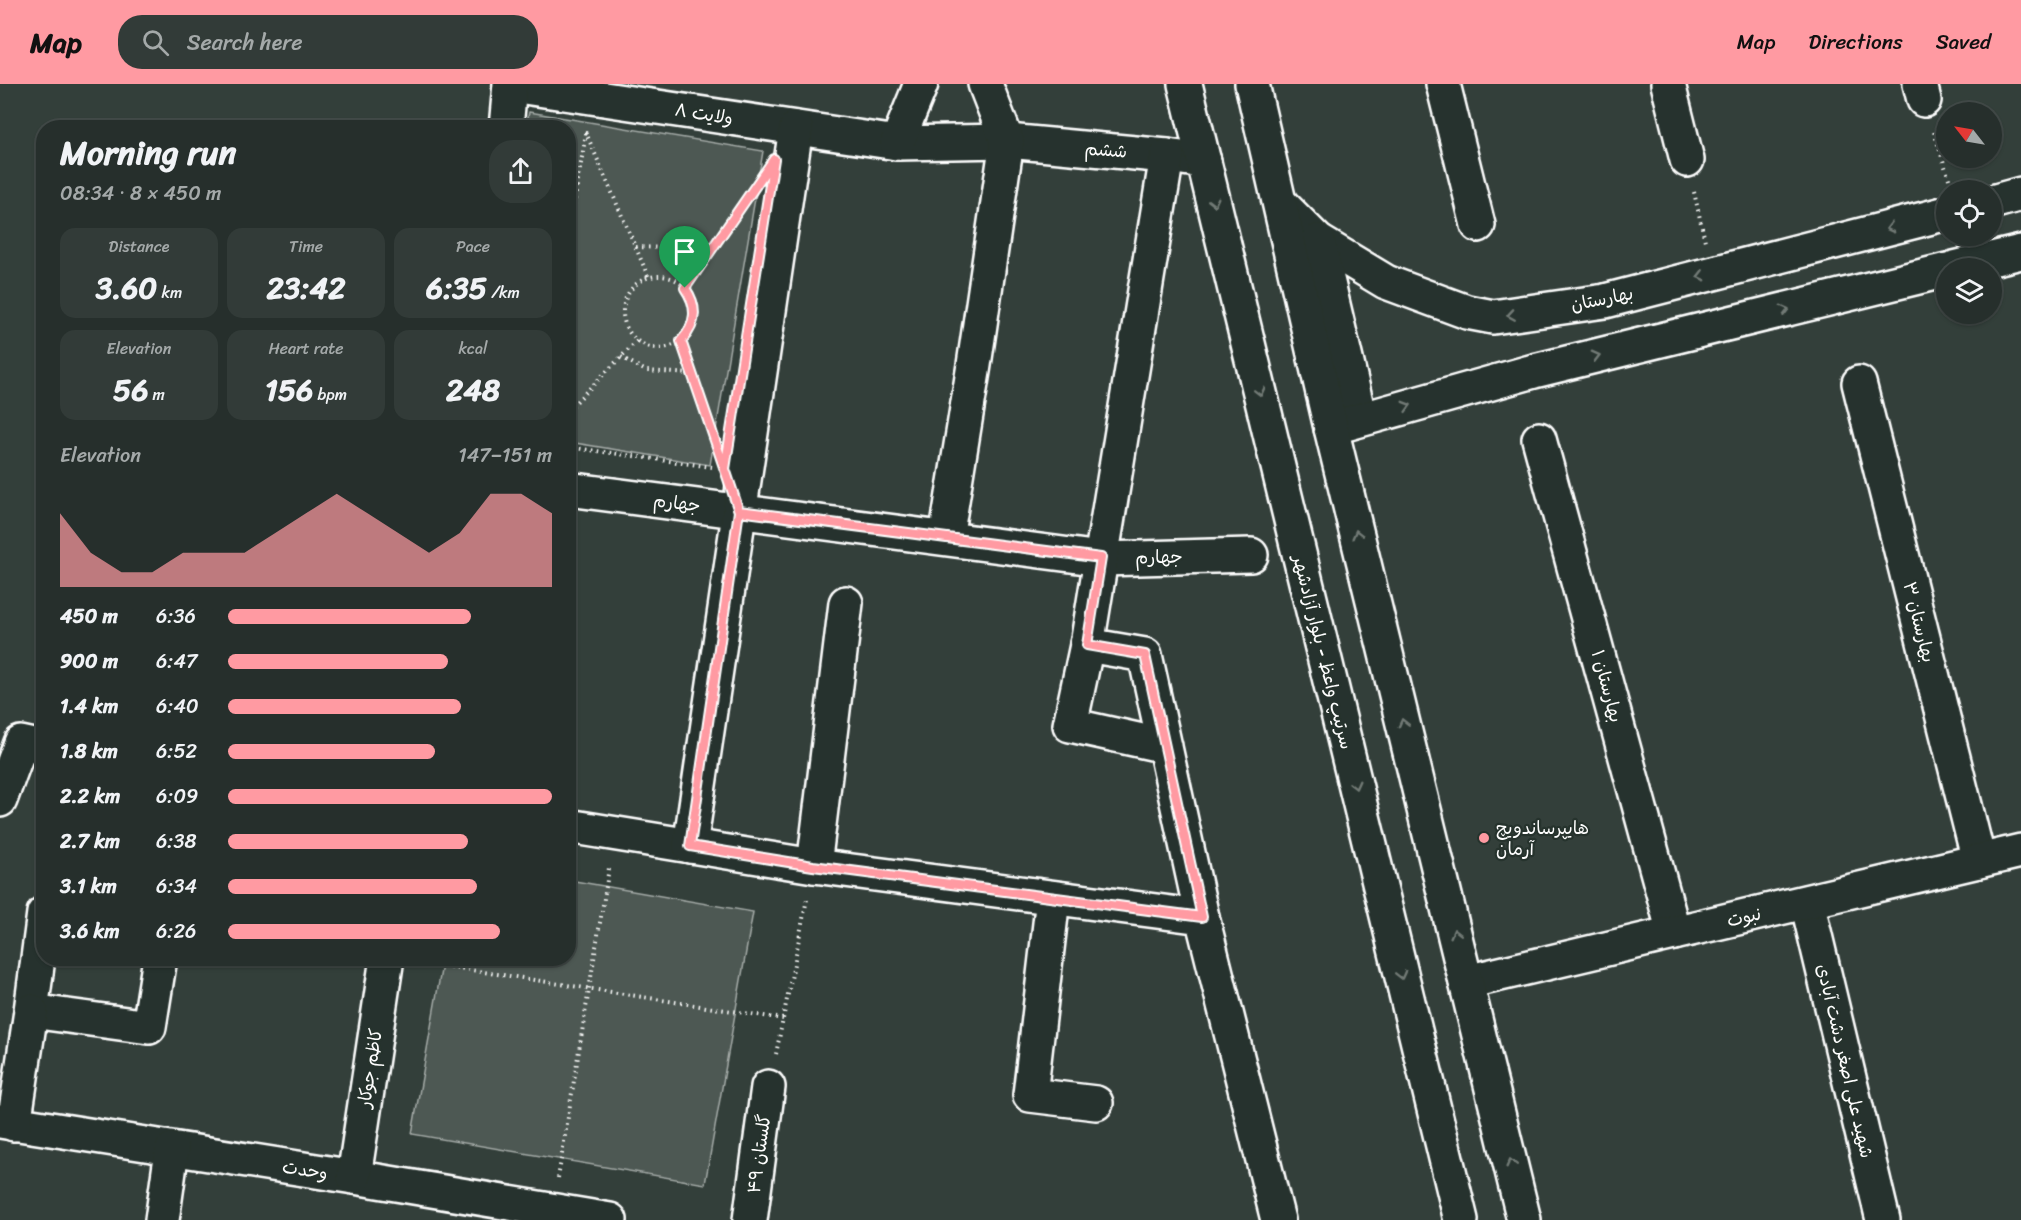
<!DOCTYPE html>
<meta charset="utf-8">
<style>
body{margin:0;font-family:Sriracha,"Playpen Sans Arabic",sans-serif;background:#323b38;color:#f1f3f6;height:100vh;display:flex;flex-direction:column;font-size:22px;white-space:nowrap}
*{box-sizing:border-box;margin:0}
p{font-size:20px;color:#a4a9a9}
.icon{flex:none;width:33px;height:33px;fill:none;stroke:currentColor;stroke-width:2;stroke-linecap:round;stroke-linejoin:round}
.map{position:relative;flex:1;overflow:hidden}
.drawer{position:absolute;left:36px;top:36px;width:540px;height:846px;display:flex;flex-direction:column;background:#262f2c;border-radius:24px;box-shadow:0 2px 4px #0004,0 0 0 2px #424a48}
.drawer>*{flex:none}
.needle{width:39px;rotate:301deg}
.fabs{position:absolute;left:1936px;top:18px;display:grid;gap:12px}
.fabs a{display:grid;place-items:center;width:66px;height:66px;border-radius:50%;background:#262f2c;box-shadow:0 2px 4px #0004,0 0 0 2px #424a48;font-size:30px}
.pin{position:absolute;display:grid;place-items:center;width:51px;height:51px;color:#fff;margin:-62px -26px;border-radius:50% 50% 50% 0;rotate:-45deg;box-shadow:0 0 6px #0007}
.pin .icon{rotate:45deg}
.round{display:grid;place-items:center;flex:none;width:63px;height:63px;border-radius:24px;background:#323b38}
.overview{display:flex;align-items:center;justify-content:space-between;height:102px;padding:0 24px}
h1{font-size:33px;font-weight:700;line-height:45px}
.metrics{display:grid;grid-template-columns:repeat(3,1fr);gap:9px;height:102px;padding:6px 24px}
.metrics div{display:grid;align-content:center;border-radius:15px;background:#323b38;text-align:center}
.metrics b{font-size:30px;font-weight:700}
.metrics small{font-size:16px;font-weight:400}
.metrics p{font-size:16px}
.chart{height:168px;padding:12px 24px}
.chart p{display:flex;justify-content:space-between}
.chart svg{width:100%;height:108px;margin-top:6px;fill:#ff9aa2;opacity:.7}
ul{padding:0 24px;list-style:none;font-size:20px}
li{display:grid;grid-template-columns:96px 72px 1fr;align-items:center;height:45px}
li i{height:15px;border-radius:8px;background:#ff9aa2}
header{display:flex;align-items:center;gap:36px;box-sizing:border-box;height:84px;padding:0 30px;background:#ff9aa2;color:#111}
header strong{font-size:28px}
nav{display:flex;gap:33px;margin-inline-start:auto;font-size:21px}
.search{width:420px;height:54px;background:#323b38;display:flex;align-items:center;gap:15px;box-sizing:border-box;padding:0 21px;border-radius:24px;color:#a4a9a9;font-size:22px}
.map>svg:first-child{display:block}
</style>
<header>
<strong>Map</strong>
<div class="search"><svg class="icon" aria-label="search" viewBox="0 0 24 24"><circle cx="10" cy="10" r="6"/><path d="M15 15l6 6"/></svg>Search here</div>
<nav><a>Map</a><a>Directions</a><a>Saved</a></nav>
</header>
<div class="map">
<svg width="2021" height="1136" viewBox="0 0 2021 1136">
<rect width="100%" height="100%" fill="#333f3a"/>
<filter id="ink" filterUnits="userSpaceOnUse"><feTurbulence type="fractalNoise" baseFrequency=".0167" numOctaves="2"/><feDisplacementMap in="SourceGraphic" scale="12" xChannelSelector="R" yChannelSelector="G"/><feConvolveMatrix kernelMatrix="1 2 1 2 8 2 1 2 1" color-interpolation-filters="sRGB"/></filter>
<g filter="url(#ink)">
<g fill="#4d5853" stroke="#a6aca9" stroke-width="1.5">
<path d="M529,28L763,67L710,381L569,358L568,44L526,43Z"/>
<path d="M569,796L753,828L705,1100L412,1050L443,875L568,874Z"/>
</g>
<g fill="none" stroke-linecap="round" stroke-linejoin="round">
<defs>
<g id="minor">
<path d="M1443,0L1478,141"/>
<path d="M1668,0L1687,76"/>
<path d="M1920,0L1924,16"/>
<path d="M511,1L897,59L1007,57L1167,72L1204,77"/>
<path d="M506,44L510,0"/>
<path d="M897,59L921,0"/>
<path d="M1992,118L2021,110"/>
<path d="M1280,119L1318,157L1386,198L1467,228L1493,233L1605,217L1947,129"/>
<path d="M1318,157L1360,335"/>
<path d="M1954,184L2021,168"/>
<path d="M1859,299L1979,777"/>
<path d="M1331,344L1534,287L1947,186"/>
<path d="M1539,355L1674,849"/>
<path d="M568,405L1101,475L1251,471"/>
<path d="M946,454L974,281L1007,57L985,0"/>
<path d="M1087,561L1167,72"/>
<path d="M1165,662L1070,641L1087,561L1145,571L1202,833"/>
<path d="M0,716L21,659L44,664"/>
<path d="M568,742L814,782L1202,833L1278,1136"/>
<path d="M690,762L796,44"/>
<path d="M814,782L846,519"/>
<path d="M1053,814L1030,1011L1096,1019"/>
<path d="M1807,818L1883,1136"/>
<path d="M44,829L31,927L149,943L160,874"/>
<path d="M1466,898L2021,767"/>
<path d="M0,1037L354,1093L610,1136"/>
<path d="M14,1040L31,927"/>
<path d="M354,1093L387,874"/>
<path d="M162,1136L172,1066"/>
<path d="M750,1136L768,1003"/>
</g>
<g id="major">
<path d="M1185,0L1461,1136"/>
<path d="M1252,0L1331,344L1524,1136"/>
</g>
</defs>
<use href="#minor" stroke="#fff" stroke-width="38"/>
<use href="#major" stroke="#fff" stroke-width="38"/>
<g stroke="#fff" stroke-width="4" stroke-dasharray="1.5 4.5" stroke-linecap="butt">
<path d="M1934,48L1949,95"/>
<path d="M1694,108L1705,157"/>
<path d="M568,157L586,49L649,194"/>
<path d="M636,163L670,164L705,176"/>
<circle cx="659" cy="228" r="36"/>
<path d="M685,204L750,110"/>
<path d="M681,257L714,353"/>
<path d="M621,273L646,287L692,290"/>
<path d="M568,326L637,257"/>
<path d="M568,363L712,383"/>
<path d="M420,878L783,935"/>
<path d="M776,970L807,815"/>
<path d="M558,1094L609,784"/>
</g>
<use href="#minor" stroke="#26332d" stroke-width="33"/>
<use href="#major" stroke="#26332d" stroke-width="33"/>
</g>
<defs><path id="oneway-chevron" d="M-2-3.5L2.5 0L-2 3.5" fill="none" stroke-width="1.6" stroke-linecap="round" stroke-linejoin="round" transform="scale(1.5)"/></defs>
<g stroke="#727a76">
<use href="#oneway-chevron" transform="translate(1214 118) rotate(76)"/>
<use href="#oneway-chevron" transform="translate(1890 144) rotate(166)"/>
<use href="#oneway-chevron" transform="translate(1701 192) rotate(166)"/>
<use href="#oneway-chevron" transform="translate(1785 226) rotate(-14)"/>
<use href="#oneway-chevron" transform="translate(1511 231) rotate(171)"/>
<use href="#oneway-chevron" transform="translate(1596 272) rotate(-14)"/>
<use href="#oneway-chevron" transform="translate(1260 308) rotate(76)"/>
<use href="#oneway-chevron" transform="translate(1407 322) rotate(-16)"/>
<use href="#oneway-chevron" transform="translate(1357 450) rotate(-104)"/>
<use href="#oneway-chevron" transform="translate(1403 639) rotate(-104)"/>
<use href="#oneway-chevron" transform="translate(1355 701) rotate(76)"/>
<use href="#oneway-chevron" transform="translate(1455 849) rotate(-104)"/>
<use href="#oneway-chevron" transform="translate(1401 891) rotate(76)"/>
<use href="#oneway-chevron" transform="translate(1511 1079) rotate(-104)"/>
</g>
</g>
<g fill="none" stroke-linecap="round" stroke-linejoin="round" filter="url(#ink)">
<defs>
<path id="route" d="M685,204C698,223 697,240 681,257L739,427L690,762L813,782L1202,833L1145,571L1087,561L1101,474L739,427L725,385L774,75L685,204"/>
</defs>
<use href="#route" stroke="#fff" stroke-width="12"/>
<use href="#route" stroke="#ff9aa2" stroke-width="8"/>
</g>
<circle fill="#ff9aa2" stroke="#26332d" stroke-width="2" cx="1484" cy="754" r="6"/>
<g text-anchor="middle" stroke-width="4.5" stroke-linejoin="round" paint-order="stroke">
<g font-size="18" fill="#fff" stroke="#26332d">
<text transform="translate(704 30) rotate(9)" y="6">ولایت ۸</text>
<text transform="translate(1106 66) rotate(5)" y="6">ششم</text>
<text transform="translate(1602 215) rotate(-11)" y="6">بهارستان</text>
<text transform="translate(677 419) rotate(7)" y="6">جهارم</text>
<text transform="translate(1159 473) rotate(-1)" y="6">جهارم</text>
<text transform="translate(1919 538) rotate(76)" y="6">بهارستان ۳</text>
<text transform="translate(1323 568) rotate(76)" y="6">سرتیپ واعظ - بلوار آزادشهر</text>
<text transform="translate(1607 602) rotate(75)" y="6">بهارستان ۱</text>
<text transform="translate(1744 833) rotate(-13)" y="6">نبوت</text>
<text transform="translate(1845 977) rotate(77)" y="6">شهید علی اصغر دشت آبادی</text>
<text transform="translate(370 984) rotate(-81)" y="6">کاظم جوکار</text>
<text transform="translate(759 1070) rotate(-82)" y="6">گلستان ۴۹</text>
<text transform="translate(305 1086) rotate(9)" y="6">وحدت</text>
</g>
<g font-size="18" fill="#fff" stroke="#26332d" text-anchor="start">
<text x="1496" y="750">هایپرساندویچ<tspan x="1496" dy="21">آرمان</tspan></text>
</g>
</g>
</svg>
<div class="fabs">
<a><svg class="needle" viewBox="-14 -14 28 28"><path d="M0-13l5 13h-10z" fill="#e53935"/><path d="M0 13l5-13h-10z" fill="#a4a9a9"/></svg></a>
<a><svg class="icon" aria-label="locate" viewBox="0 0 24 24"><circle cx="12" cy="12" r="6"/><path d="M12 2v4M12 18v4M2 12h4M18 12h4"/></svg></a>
<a><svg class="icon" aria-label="layers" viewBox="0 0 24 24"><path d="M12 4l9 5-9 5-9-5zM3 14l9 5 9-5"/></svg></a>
</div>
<div class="pin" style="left:685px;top:204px;background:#1e9e55"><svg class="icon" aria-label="arrive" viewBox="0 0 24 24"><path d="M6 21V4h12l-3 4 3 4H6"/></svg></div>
<section class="drawer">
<div class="overview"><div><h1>Morning run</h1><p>08:34 · 8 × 450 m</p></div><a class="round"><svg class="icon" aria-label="share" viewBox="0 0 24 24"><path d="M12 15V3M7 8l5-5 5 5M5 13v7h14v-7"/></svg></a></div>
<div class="metrics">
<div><p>Distance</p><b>3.60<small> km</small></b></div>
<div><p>Time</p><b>23:42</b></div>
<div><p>Pace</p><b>6:35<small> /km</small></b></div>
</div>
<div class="metrics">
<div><p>Elevation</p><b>56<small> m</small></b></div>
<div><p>Heart rate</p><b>156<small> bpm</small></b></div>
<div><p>kcal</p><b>248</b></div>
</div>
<div class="chart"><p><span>Elevation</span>147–151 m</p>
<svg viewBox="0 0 160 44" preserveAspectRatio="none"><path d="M0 44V14L10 30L20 38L30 38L40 30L50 30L60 30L70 22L80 14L90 6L100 14L110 22L120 30L130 22L140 6L150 6L160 14V44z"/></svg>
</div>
<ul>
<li><b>450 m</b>6:36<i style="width:75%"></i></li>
<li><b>900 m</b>6:47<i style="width:68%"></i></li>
<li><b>1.4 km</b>6:40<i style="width:72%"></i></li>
<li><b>1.8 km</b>6:52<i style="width:64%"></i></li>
<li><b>2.2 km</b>6:09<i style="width:100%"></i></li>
<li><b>2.7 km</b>6:38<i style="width:74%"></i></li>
<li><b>3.1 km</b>6:34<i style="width:77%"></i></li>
<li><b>3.6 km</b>6:26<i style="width:84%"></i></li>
</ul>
</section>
</div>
